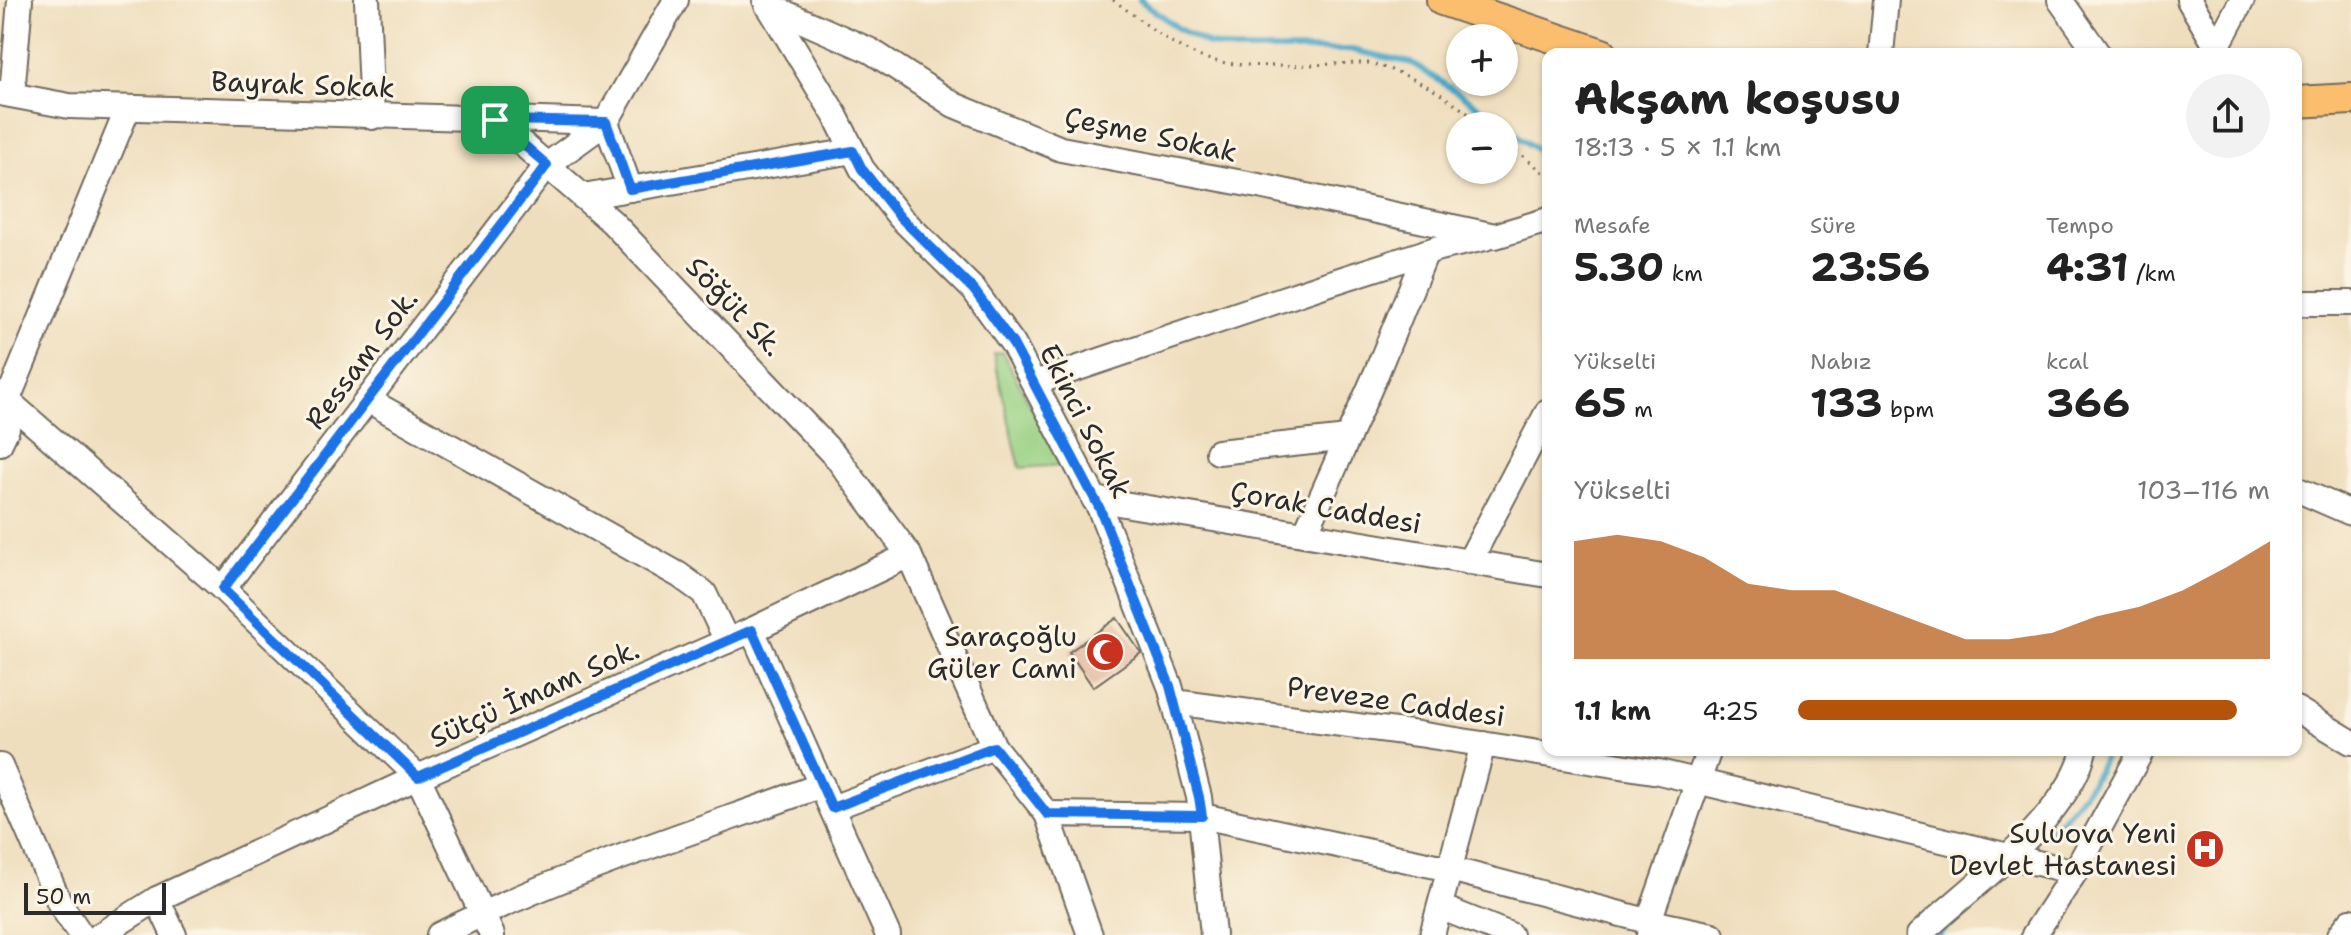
<!DOCTYPE html>
<html lang="tr">
<meta charset="utf-8">
<style>
body{margin:0;font-family:"Shantell Sans",sans-serif;background:#f2f2f2;color:#222;height:100vh;display:flex;flex-direction:column;font-size:30px;white-space:nowrap}
*{box-sizing:border-box;margin:0}
p{font-size:26px;color:#767676}
.icon{flex:none;width:44px;height:44px;fill:none;stroke:currentColor;stroke-width:2;stroke-linecap:round;stroke-linejoin:round}
.map{position:relative;flex:1;overflow:hidden}
.details{position:absolute;left:1542px;top:48px;width:760px;height:708px;display:flex;flex-direction:column;background:#fff;border-radius:16px;box-shadow:0 2px 6px #0004}
.details>*{flex:none}
.controls{position:absolute;left:1446px;top:24px;display:grid;gap:16px}
.controls a{display:grid;place-items:center;width:72px;height:72px;border-radius:50%;background:#fff;box-shadow:0 2px 6px #0004;font-size:40px}
.scale{position:absolute;left:24px;bottom:20px;width:142px;box-sizing:border-box;padding-left:8px;border:4px solid #2b2b2b;border-top:0;font-size:22px;line-height:28px;white-space:nowrap;color:#2b2b2b;-webkit-text-stroke:6px #fcf5e5;paint-order:stroke}
.pin{position:absolute;display:grid;place-items:center;width:68px;height:68px;color:#fff;margin:-34px;border-radius:16px;box-shadow:0 4px 12px #0006}
.round{display:grid;place-items:center;flex:none;width:84px;height:84px;border-radius:42px;background:#f2f2f2}
.headline{display:flex;align-items:center;justify-content:space-between;height:136px;padding:0 32px}
h1{font-size:44px;font-weight:700;line-height:60px}
.metrics{display:grid;grid-template-columns:repeat(3,1fr);gap:12px;height:136px;padding:8px 32px}
.metrics div{display:grid;align-content:center}
.metrics b{font-size:40px;font-weight:700}
.metrics small{font-size:22px;font-weight:400}
.metrics p{font-size:22px}
.chart{height:224px;padding:16px 32px}
.chart p{display:flex;justify-content:space-between}
.chart svg{width:100%;height:144px;margin-top:8px;fill:#b45309;opacity:.7}
ul{padding:0 32px;list-style:none;font-size:26px}
li{display:grid;grid-template-columns:128px 96px 1fr;align-items:center;height:60px}
li i{height:20px;border-radius:10px;background:#b45309}
.map>svg:first-child{display:block}
</style>
<div class="map">
<svg width="2351" height="935" viewBox="0 0 2351 935">
<rect width="100%" height="100%" fill="#fcf5e5"/>
<filter id="ink" filterUnits="userSpaceOnUse"><feTurbulence type="fractalNoise" baseFrequency=".0125" numOctaves="2"/><feDisplacementMap in="SourceGraphic" scale="16" xChannelSelector="R" yChannelSelector="G"/><feConvolveMatrix kernelMatrix="1 2 1 2 8 2 1 2 1" color-interpolation-filters="sRGB"/></filter>
<filter id="wash" filterUnits="userSpaceOnUse"><feTurbulence type="fractalNoise" baseFrequency=".006" numOctaves="4" result="noise"/><feDisplacementMap in="SourceGraphic" scale="32" xChannelSelector="R" yChannelSelector="G"/><feGaussianBlur stdDeviation="1.8" result="paint"/><feColorMatrix in="noise" values="0 0 0 0 0 0 0 0 0 0 0 0 0 0 0 0 0 1.4 0 .05"/><feComposite in="paint" operator="in"/></filter>
<g filter="url(#wash)">
<rect width="100%" height="100%" fill="#efdebd"/>
<path fill="#99d184" stroke="#627e58" stroke-width="2" d="M1002,352L1062,465L1020,468L993,354Z"/>
<g fill="none" stroke-linecap="round" stroke-linejoin="round">
<g stroke="#48a7c7" stroke-width="6">
<path d="M1140,0L1179,29L1208,44L1234,50H1352L1412,63L1469,100L1548,158"/>
<path d="M2049,831C2072,809 2098,781 2106,750"/>
<path d="M1938,935L1983,894"/>
</g>
</g>
<g id="blocks">
<path fill="#ddb096" d="M1117,618L1141,653L1093,687L1069,652Z"/>
</g>
</g>
<g filter="url(#ink)">
<use href="#blocks" fill-opacity="0" stroke="#706a5e" stroke-width="2"/>
<g fill="none" stroke-linecap="round" stroke-linejoin="round">
<defs>
<g id="minor">
<path d="M367,0L372,117"/>
<path d="M765,0L835,115L862,169L900,217L974,290L1013,344L1100,509L1170,686L1199,797L1213,935"/>
<path d="M2060,0L2098,54"/>
<path d="M2189,0L2221,54"/>
<path d="M767,5L871,51L954,105L1061,149L1264,187L1495,236L1548,220"/>
<path d="M2217,47L2242,0"/>
<path d="M1881,54L1886,0"/>
<path d="M0,93L69,106L606,122L630,189"/>
<path d="M12,95L20,0"/>
<path d="M495,120L612,222L838,459L909,555L994,747L1047,814"/>
<path d="M583,197L853,151"/>
<path d="M2296,303H2351"/>
<path d="M1034,383L1324,285L1439,248L1485,238"/>
<path d="M0,394L223,589L418,777L492,935"/>
<path d="M368,400L679,575L704,593L727,641"/>
<path d="M0,443L7,428L8,399L128,108"/>
<path d="M1218,452L1348,438"/>
<path d="M2296,489L2351,513"/>
<path d="M1094,499L1548,575"/>
<path d="M1305,534L1376,374L1426,252"/>
<path d="M1469,562L1548,411"/>
<path d="M223,589L547,165L606,122L676,0"/>
<path d="M752,630L888,935"/>
<path d="M1174,702L1418,734L1659,772L2075,872"/>
<path d="M2296,709L2351,742"/>
<path d="M0,766L60,904L81,935"/>
<path d="M832,808L994,747"/>
<path d="M157,899L174,935"/>
<path d="M1440,907L1510,935"/>
<path d="M100,935L157,899L418,777L752,630L909,555"/>
<path d="M439,935C561,873 694,832 822,785"/>
<path d="M1090,935L1047,814L1202,816L1450,869L1651,922L1712,935"/>
<path d="M1432,935L1483,744"/>
<path d="M1649,935L1653,909L1709,750"/>
<path d="M1919,935C1969,888 2069,818 2084,750"/>
<path d="M2034,935L2075,872L2142,750"/>
<path d="M2340,935L2351,921"/>
</g>
<g id="major">
<path d="M1442,0L1602,54"/>
<path d="M2296,102L2351,99"/>
</g>
</defs>
<use href="#minor" stroke="#706a5e" stroke-width="28"/>
<use href="#major" stroke="#706a5e" stroke-width="34"/>
<g stroke="#706a5e" stroke-width="3" stroke-dasharray="2 6" stroke-linecap="butt">
<path d="M1113,0C1140,19 1166,42 1196,55C1237,73 1321,63 1368,63C1414,74 1448,97 1484,126"/>
<path d="M1504,141L1548,176"/>
</g>
<use href="#minor" stroke="#fff" stroke-width="24"/>
<use href="#major" stroke="#fbbe6e" stroke-width="30"/>
</g>
</g>
<g fill="none" stroke-linecap="round" stroke-linejoin="round" filter="url(#ink)">
<defs>
<path id="route" d="M495,120L606,122L630,189L853,151L862,169L900,217L974,290L1013,344L1100,509L1170,686L1199,797L1202,816L1047,814L994,747L832,808L752,630L418,777L223,589L547,165Z"/>
</defs>
<use href="#route" stroke="#fff" stroke-width="16"/>
<use href="#route" stroke="#1a73e8" stroke-width="10"/>
</g>
<defs>
<symbol id="mosque-disc" viewBox="-11 -11 22 22"><circle r="9.5" fill="#c8321e" stroke="#fcf5e5"/><path d="M3.5-4.9A6 6 0 1 0 3.5 4.9A5 5 0 1 1 3.5-4.9Z" fill="#fff"/></symbol>
<symbol id="hospital-disc" viewBox="-11 -11 22 22"><circle r="9.5" fill="#c8321e" stroke="#fcf5e5"/><path d="M-5-5h3v3.5h4V-5h3V5h-3V1.5h-4V5h-3Z" fill="#fff"/></symbol>
</defs>
<g fill-rule="evenodd">
<use href="#mosque-disc" x="1083" y="630" width="44" height="44"/>
<use href="#hospital-disc" x="2183" y="827" width="44" height="44"/>
</g>
<g text-anchor="middle" stroke-width="6" stroke-linejoin="round" paint-order="stroke">
<g font-size="28" fill="#2b2b2b" stroke="#fcf5e5">
<text transform="translate(303 84) rotate(2)" y="10">Bayrak Sokak</text>
<text transform="translate(1151 134) rotate(12)" y="10">Çeşme Sokak</text>
<text transform="translate(735 306) rotate(46)" y="10">Söğüt Sk.</text>
<text transform="translate(361 359) rotate(-53)" y="10">Ressam Sok.</text>
<text transform="translate(1086 421) rotate(63)" y="10">Ekinci Sokak</text>
<text transform="translate(1326 507) rotate(10)" y="10">Çorak Caddesi</text>
<text transform="translate(534 693) rotate(-24)" y="10">Sütçü İmam Sok.</text>
<text transform="translate(1396 701) rotate(8)" y="10">Preveze Caddesi</text>
</g>
<g font-size="28" fill="#2b2b2b" stroke="#fcf5e5" text-anchor="end">
<text x="1077" y="646">Saraçoğlu<tspan x="1077" dy="32">Güler Cami</tspan></text>
<text x="2177" y="843">Suluova Yeni<tspan x="2177" dy="32">Devlet Hastanesi</tspan></text>
</g>
</g>
</svg>
<div class="controls">
<a>+</a>
<a>−</a>
</div>
<div class="scale">50 m</div>
<div class="pin" style="left:495px;top:120px;background:#1e9e55"><svg class="icon" aria-label="arrive" viewBox="0 0 24 24"><path d="M6 21V4h12l-3 4 3 4H6"/></svg></div>
<section class="details">
<div class="headline"><div><h1>Akşam koşusu</h1><p>18:13 · 5 × 1.1 km</p></div><a class="round"><svg class="icon" aria-label="share" viewBox="0 0 24 24"><path d="M12 15V3M7 8l5-5 5 5M5 13v7h14v-7"/></svg></a></div>
<div class="metrics">
<div><p>Mesafe</p><b>5.30<small> km</small></b></div>
<div><p>Süre</p><b>23:56</b></div>
<div><p>Tempo</p><b>4:31<small> /km</small></b></div>
</div>
<div class="metrics">
<div><p>Yükselti</p><b>65<small> m</small></b></div>
<div><p>Nabız</p><b>133<small> bpm</small></b></div>
<div><p>kcal</p><b>366</b></div>
</div>
<div class="chart"><p><span>Yükselti</span>103–116 m</p>
<svg viewBox="0 0 160 44" preserveAspectRatio="none"><path d="M0 44V8L10 6L20 8L30 13L40 21L50 23L60 23L70 28L80 33L90 38L100 38L110 36L120 31L130 28L140 23L150 16L160 8V44z"/></svg>
</div>
<ul>
<li><b>1.1 km</b>4:25<i style="width:93%"></i></li>
</ul>
</section>
</div>
